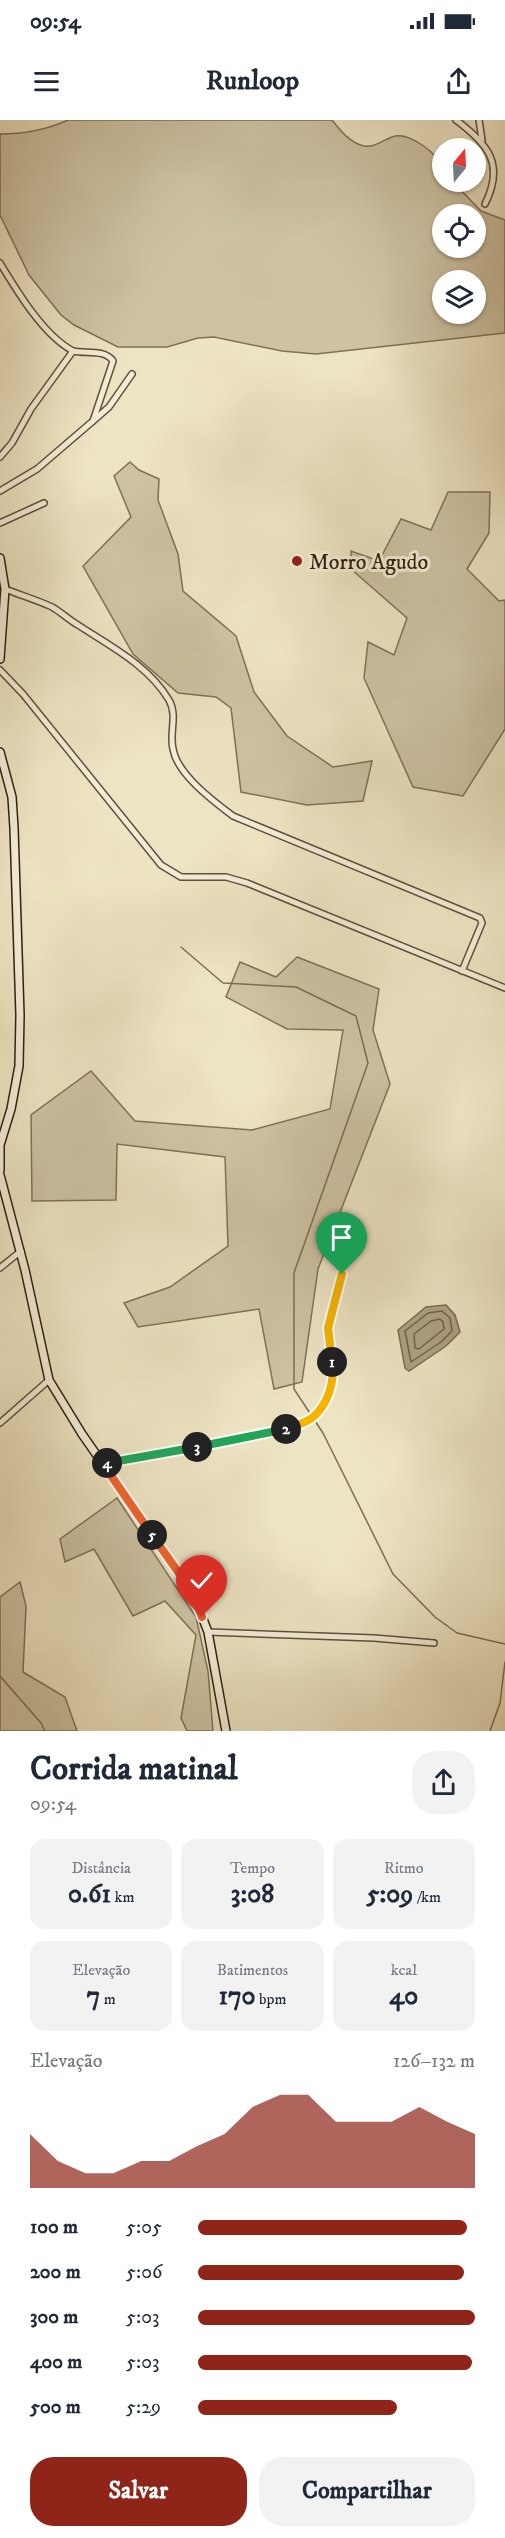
<!DOCTYPE html>
<html lang="pt">
<meta charset="utf-8">
<style>
body{margin:0;font-family:"IM FELL DW Pica",serif;background:#f2f2f3;color:#1f2937;height:100vh;display:flex;flex-direction:column;font-size:22px;white-space:nowrap}
*{box-sizing:border-box;margin:0}
p{font-size:20px;color:#747a83}
.icon{flex:none;width:33px;height:33px;fill:none;stroke:currentColor;stroke-width:2;stroke-linecap:round;stroke-linejoin:round}
.map{position:relative;height:1611px;overflow:hidden}
.side{display:flex;flex-direction:column;background:#fff;flex:1}
.side>*{flex:none}
.needle{width:39px;rotate:18deg}
.tools{position:absolute;left:432px;top:18px;display:grid;gap:12px}
.tools a{display:grid;place-items:center;width:54px;height:54px;border-radius:50%;background:#fff;box-shadow:0 2px 4px #0004;font-size:30px}
.pin{position:absolute;display:grid;place-items:center;width:51px;height:51px;color:#fff;margin:-62px -26px;border-radius:50% 50% 50% 0;rotate:-45deg;box-shadow:0 0 6px #0007}
.pin .icon{rotate:45deg}
.km{position:absolute;width:30px;height:30px;margin:-15px;border-radius:50%;background:#222;color:#fff;font-size:16px;line-height:30px;text-align:center}
.round{display:grid;place-items:center;flex:none;width:63px;height:63px;border-radius:24px;background:#f2f2f3}
.overview{display:flex;align-items:center;justify-content:space-between;height:102px;padding:0 30px}
h1{font-size:33px;font-weight:800;line-height:45px}
.stats{display:grid;grid-template-columns:repeat(3,1fr);gap:9px;height:102px;padding:6px 30px}
.stats div{display:grid;align-content:center;border-radius:15px;background:#f2f2f3;text-align:center}
.stats b{font-size:26px;font-weight:800}
.stats small{font-size:16px;font-weight:400}
.stats p{font-size:16px}
.chart{height:168px;padding:12px 30px}
.chart p{display:flex;justify-content:space-between}
.chart svg{width:100%;height:108px;margin-top:6px;fill:#8f2418;opacity:.7}
.button{display:flex;gap:12px;margin-top:auto;padding:12px 30px}
.button a{flex:1;height:69px;border-radius:24px;background:#8f2418;color:#fff;font-size:24px;font-weight:800;line-height:69px;text-align:center}
.button a+a{background:#f2f2f3;color:#1f2937}
ul{padding:0 30px;list-style:none;font-size:20px}
li{display:grid;grid-template-columns:96px 72px 1fr;align-items:center;height:45px}
li i{height:15px;border-radius:8px;background:#8f2418}
.status{display:flex;justify-content:space-between;align-items:center;height:42px;padding:0 30px;background:#fff;direction:ltr}
.status svg{height:16px;fill:currentColor}
header{display:flex;justify-content:space-between;align-items:center;height:78px;padding:0 30px;background:#fff;font-size:27px;font-weight:800}
.map>svg:first-child{display:block}
</style>
<div class="status"><b>09:54</b><svg viewBox="0 0 49 12"><path d="M0 12V9h3v3zM5 12V6h3v6zM10 12V3h3v9zM15 12V0h3v12zM26 1h20v11H26zM47 4h2v5h-2z"/></svg></div>
<header><svg class="icon" aria-label="menu" viewBox="0 0 24 24"><path d="M4 6h16M4 12h16M4 18h16"/></svg>Runloop<svg class="icon" aria-label="share" viewBox="0 0 24 24"><path d="M12 15V3M7 8l5-5 5 5M5 13v7h14v-7"/></svg></header>
<div class="map">
<svg width="505" height="1611" viewBox="0 0 505 1611">
<rect width="100%" height="100%" fill="#ede4c3"/>
<filter id="stains"><feTurbulence type="fractalNoise" baseFrequency=".00333" numOctaves="4"/><feColorMatrix values="0 0 0 0 .2 0 0 0 0 .09 0 0 0 0 .02 0 0 0 .5 -.17"/></filter>
<radialGradient id="worn" r=".72"><stop offset=".6" stop-color="#630" stop-opacity="0"/><stop offset="1" stop-color="#630" stop-opacity=".3"/></radialGradient>
<g fill="#cdc3a4" stroke="#7e7158" stroke-width="1.5" fill-rule="evenodd">
<path d="M68,0H332C340,10 350,23 364,26C375,28 384,19 395,16C410,13 438,33 442,48C444,51 442,58 442,62H453L481,91L505,100V213L316,234L282,231L214,217L198,218L167,227H118L74,205L61,195L29,155L0,95V14C24,14 46,10 68,0ZM476,94V128H442V94ZM476,160V194H442V160Z"/>
<path d="M130,342L139,350L159,359L158,380L178,434L183,471L236,516L254,572L287,616L333,647L372,641L363,681L307,685L241,672L231,588L216,577L178,573L133,534L83,446L131,397L114,356Z"/>
<path d="M448,372H490L489,413L467,449L499,481L505,480V609L463,676L413,667L364,558L368,522L394,535L407,498L352,450L351,431L379,441L401,399L431,410Z"/>
<path d="M297,837L379,869L373,910L390,964L318,1149L302,1262L274,1269L259,1189L138,1207L124,1183L170,1167L228,1126L225,1037L117,1024L116,1080L32,1081L31,995L91,951L135,1001L252,1010L330,989L343,910L287,909L226,877L240,842L276,857Z"/>
<path d="M117,1378L196,1497L208,1551L213,1611H187L181,1598L196,1515L165,1481L133,1496L94,1429L65,1442L60,1419Z"/>
<path d="M20,1462L26,1486L23,1552L65,1577L77,1611H0V1477Z"/>
</g>
<path fill="#ada184" stroke="#7b6d54" stroke-width="1.5" d="M446,1185L455,1195L460,1212L446,1226L409,1251L405,1248L398,1210L426,1187Z"/>
<g fill="none" stroke-linecap="round" stroke-linejoin="round">
<g stroke="#6e6048" stroke-width="1.5">
<path d="M442,1191L450,1198L452,1211L441,1222L411,1242L405,1211L428,1193Z"/>
<path d="M440,1199L443,1202L444,1209L419,1229L415,1228L414,1214L431,1201Z"/>
</g>
<g stroke="#7b6d54" stroke-width="1.5">
<path d="M181,827L223,863L296,867L356,896L368,943L294,1153V1269L323,1313L393,1454L435,1497L457,1513L505,1524"/>
<path d="M0,1556L41,1603L45,1611"/>
<path d="M490,1611L500,1583L505,1542"/>
</g>
<defs>
<g id="street">
<path d="M456,0C488,24 505,44 485,84"/>
<path d="M479,0L482,20"/>
<path d="M0,143C17,171 43,215 73,231"/>
<path d="M0,337L12,323L31,289L73,231C86,234 105,229 113,241L93,301"/>
<path d="M0,371L37,349L93,301L109,287L132,254"/>
<path d="M0,403L44,383"/>
<path d="M5,469C20,475 37,480 52,487C61,492 69,500 78,505C110,526 148,545 169,580C178,596 169,612 173,629C177,654 213,681 233,696L480,798L482,803L462,851"/>
<path d="M0,550L23,574L161,745L181,757H226L247,763L505,868"/>
<path d="M0,1148L21,1131"/>
<path d="M0,1303L49,1260"/>
<path d="M103,1344L240,1319L286,1309L310,1299L321,1289L332,1265L334,1255L329,1208L342,1154"/>
<path d="M208,1512L374,1518L434,1523"/>
</g>
<g id="secondary">
<path d="M0,438L5,469L0,539"/>
<path d="M0,632L12,677L14,708L20,895L19,946L11,989L0,1025V1050"/>
<path d="M0,1055L25,1150L49,1260L82,1314L193,1473L208,1512L226,1611"/>
</g>
</defs>
<use href="#street" stroke="#5f5039" stroke-width="8"/>
<use href="#secondary" stroke="#301f0b" stroke-width="10"/>
<use href="#street" stroke="#f3edd8" stroke-width="5"/>
<use href="#secondary" stroke="#f3edd8" stroke-width="7"/>
</g>
<g fill="none" stroke-linecap="round" stroke-linejoin="round">
<defs>
<path id="split-1" d="M332,1242L328,1208L342,1154"/>
<path id="split-2" d="M286,1309C294,1306 305,1303 312,1298C328,1285 335,1262 332,1242"/>
<path id="split-3" d="M197,1327L286,1309"/>
<path id="split-4" d="M107,1343L197,1327"/>
<path id="split-5" d="M107,1343L103,1344L152,1415"/>
<path id="split-6" d="M152,1415L193,1473L202,1497"/>
</defs>
<use href="#split-1" stroke="#fff" stroke-width="12"/>
<use href="#split-2" stroke="#fff" stroke-width="12"/>
<use href="#split-3" stroke="#fff" stroke-width="12"/>
<use href="#split-4" stroke="#fff" stroke-width="12"/>
<use href="#split-5" stroke="#fff" stroke-width="12"/>
<use href="#split-6" stroke="#fff" stroke-width="12"/>
<use href="#split-1" stroke="#f5b400" stroke-width="8"/>
<use href="#split-2" stroke="#f5b400" stroke-width="8"/>
<use href="#split-3" stroke="#22a559" stroke-width="8"/>
<use href="#split-4" stroke="#22a559" stroke-width="8"/>
<use href="#split-5" stroke="#f0652b" stroke-width="8"/>
<use href="#split-6" stroke="#f0652b" stroke-width="8"/>
</g>
<circle fill="#8f2418" stroke="#f3edd8" stroke-width="2" cx="297" cy="441" r="6"/>
<g text-anchor="middle" stroke-width="6" stroke-linejoin="round" paint-order="stroke">
<g font-size="22" fill="#301f0b" stroke="#f3edd8" text-anchor="start">
<text x="309" y="449">Morro Agudo</text>
</g>
</g>
<rect width="100%" height="100%" filter="url(#stains)"/>
<rect width="100%" height="100%" fill="url(#worn)"/>
</svg>
<div class="tools">
<a><svg class="needle" viewBox="-14 -14 28 28"><path d="M0-13l5 13h-10z" fill="#e53935"/><path d="M0 13l5-13h-10z" fill="#747a83"/></svg></a>
<a><svg class="icon" aria-label="locate" viewBox="0 0 24 24"><circle cx="12" cy="12" r="6"/><path d="M12 2v4M12 18v4M2 12h4M18 12h4"/></svg></a>
<a><svg class="icon" aria-label="layers" viewBox="0 0 24 24"><path d="M12 4l9 5-9 5-9-5zM3 14l9 5 9-5"/></svg></a>
</div>
<div class="pin" style="left:342px;top:1154px;background:#1e9e55"><svg class="icon" aria-label="arrive" viewBox="0 0 24 24"><path d="M6 21V4h12l-3 4 3 4H6"/></svg></div>
<div class="pin" style="left:202px;top:1497px;background:#d93025"><svg class="icon" aria-label="check" viewBox="0 0 24 24"><path d="M5 12l5 5 9-10"/></svg></div>
<b class="km" style="left:332px;top:1242px">1</b>
<b class="km" style="left:286px;top:1309px">2</b>
<b class="km" style="left:197px;top:1327px">3</b>
<b class="km" style="left:107px;top:1343px">4</b>
<b class="km" style="left:152px;top:1415px">5</b>
</div>
<section class="side">
<div class="overview"><div><h1>Corrida matinal</h1><p>09:54</p></div><a class="round"><svg class="icon" aria-label="share" viewBox="0 0 24 24"><path d="M12 15V3M7 8l5-5 5 5M5 13v7h14v-7"/></svg></a></div>
<div class="stats">
<div><p>Distância</p><b>0.61<small> km</small></b></div>
<div><p>Tempo</p><b>3:08</b></div>
<div><p>Ritmo</p><b>5:09<small> /km</small></b></div>
</div>
<div class="stats">
<div><p>Elevação</p><b>7<small> m</small></b></div>
<div><p>Batimentos</p><b>170<small> bpm</small></b></div>
<div><p>kcal</p><b>40</b></div>
</div>
<div class="chart"><p><span>Elevação</span>126–132 m</p>
<svg viewBox="0 0 160 44" preserveAspectRatio="none"><path d="M0 44V22L10 33L20 38L30 38L40 33L50 33L60 27L70 22L80 11L90 6L100 6L110 17L120 17L130 17L140 11L150 17L160 22V44z"/></svg>
</div>
<ul>
<li><b>100 m</b>5:05<i style="width:97%"></i></li>
<li><b>200 m</b>5:06<i style="width:96%"></i></li>
<li><b>300 m</b>5:03<i style="width:100%"></i></li>
<li><b>400 m</b>5:03<i style="width:99%"></i></li>
<li><b>500 m</b>5:29<i style="width:72%"></i></li>
</ul>
<div class="button"><a>Salvar</a><a>Compartilhar</a></div>
</section>
